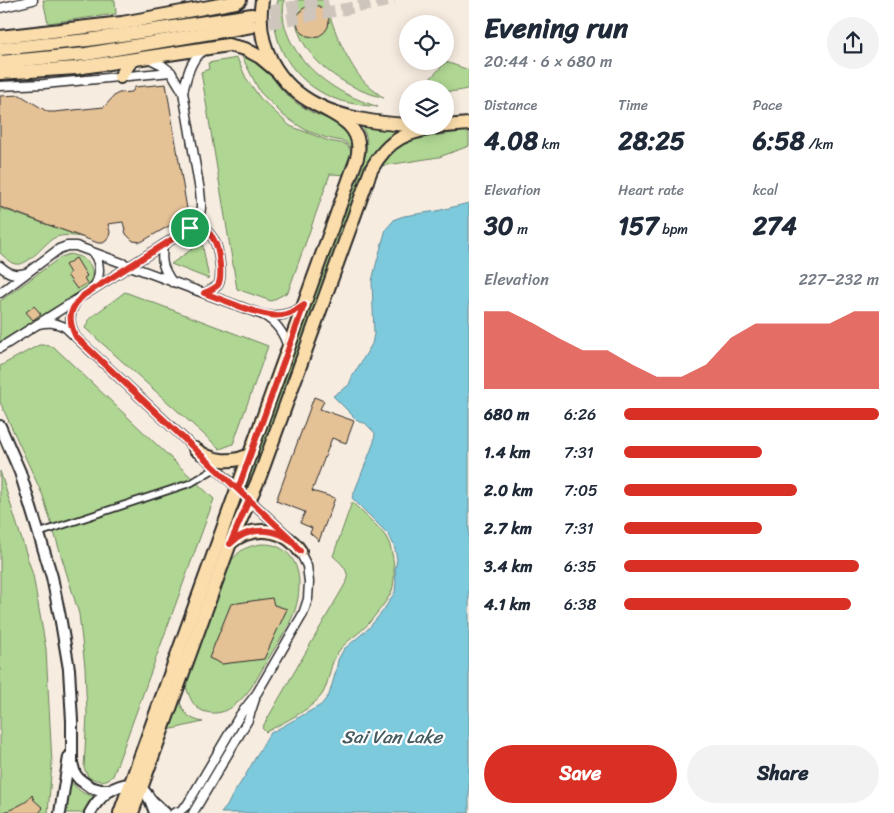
<!DOCTYPE html>
<meta charset="utf-8">
<style>
body{margin:0;font-family:Sriracha,sans-serif;background:#f2f2f3;color:#1f2937;height:100vh;display:flex;flex-direction:column;font-size:19px;white-space:nowrap}
*{box-sizing:border-box;margin:0}
p{font-size:16px;color:#747a83}
.icon{flex:none;width:28px;height:28px;fill:none;stroke:currentColor;stroke-width:2;stroke-linecap:round;stroke-linejoin:round}
.map{position:relative;flex:1;overflow:hidden}
.sheet{display:flex;flex-direction:column;background:#fff;width:425px}
.sheet>*{flex:none}
.controls{position:absolute;left:399px;top:15px;display:grid;gap:10px}
.controls a{display:grid;place-items:center;width:55px;height:55px;border-radius:50%;background:#fff;box-shadow:0 2px 12px #0003;font-size:25px}
.pin{position:absolute;display:grid;place-items:center;width:42px;height:42px;color:#fff;margin:-21px;border:2px solid #fff;border-radius:50%;box-shadow:0 1px 5px #0007}
.round{display:grid;place-items:center;flex:none;width:52px;height:52px;border-radius:26px;background:#f2f2f3}
.head{display:flex;align-items:center;justify-content:space-between;height:85px;padding:0 15px}
h1{font-size:28px;font-weight:800;line-height:38px}
.metrics{display:grid;grid-template-columns:repeat(3,1fr);gap:8px;height:85px;padding:5px 15px}
.metrics div{display:grid;align-content:center}
.metrics b{font-size:25px;font-weight:800}
.metrics small{font-size:14px;font-weight:400}
.metrics p{font-size:14px}
.chart{height:140px;padding:10px 15px}
.chart p{display:flex;justify-content:space-between}
.chart svg{width:100%;height:90px;margin-top:5px;fill:#d93025;opacity:.7}
.button{display:flex;gap:10px;margin-top:auto;padding:10px 15px}
.button a{flex:1;height:58px;border-radius:30px;background:#d93025;color:#fff;font-size:20px;font-weight:800;line-height:58px;text-align:center}
.button a+a{background:#f2f2f3;color:#1f2937}
ul{padding:0 15px;list-style:none;font-size:16px}
li{display:grid;grid-template-columns:80px 60px 1fr;align-items:center;height:38px}
li i{height:12px;border-radius:6px;background:#d93025}
main{display:flex;flex:1;min-height:0}
.map>svg:first-child{display:block}
</style>
<main>
<div class="map">
<svg width="469" height="813" viewBox="0 0 469 813">
<rect width="100%" height="100%" fill="#f7ece0"/>
<filter id="ink" filterUnits="userSpaceOnUse"><feTurbulence type="fractalNoise" baseFrequency=".02" numOctaves="2"/><feDisplacementMap in="SourceGraphic" scale="10" xChannelSelector="R" yChannelSelector="G"/><feConvolveMatrix kernelMatrix="1 2 1 2 8 2 1 2 1" color-interpolation-filters="sRGB"/></filter>
<g filter="url(#ink)">
<g fill="#afd692" stroke="#6d805e">
<path d="M43,0H115L116,14L48,23Z"/>
<path d="M278,0H284C284,5 283,10 283,15C286,50 317,79 346,94C356,99 367,103 378,107C363,105 347,104 333,98C295,83 265,41 278,0Z"/>
<path d="M296,0H327C328,21 348,62 361,78C367,86 376,92 384,98C375,95 366,93 358,89C323,73 289,42 296,0Z"/>
<path d="M239,51L258,62L273,77L281,89L295,102L311,112L339,124L346,129L352,138L354,152L346,142L327,138L307,131L284,116L260,92Z"/>
<path d="M237,58L246,78L260,98L290,126L329,141L346,144L355,157L350,175L330,174L288,292L271,301L237,289L201,72L209,69L208,63Z"/>
<path d="M446,62L469,70V88C461,91 453,92 445,91V89H438L427,82Z"/>
<path d="M360,124L396,131L381,144L370,160L252,482L248,489L245,484L363,159C368,143 369,138 360,124Z"/>
<path d="M469,130V146L439,157L381,166L398,146L410,140Z"/>
<path d="M0,208L82,237C73,236 62,234 54,238C43,244 27,270 12,263C8,261 4,256 0,253Z"/>
<path d="M202,242L209,279L171,264Z"/>
<path d="M70,254C75,256 81,256 85,260C96,267 93,280 86,288L0,342V301L61,257Z"/>
<path d="M125,292L268,346L233,444L220,449L85,328L90,318Z"/>
<path d="M39,345H45L54,347L214,499L113,776C104,783 100,781 89,778L84,768L87,714L85,667L79,614L43,496L0,402V366Z"/>
<path d="M0,471L33,575L46,649L52,763L48,813H0Z"/>
<path d="M352,502C363,514 377,524 386,537C394,549 397,581 391,593C385,604 376,614 369,623C360,634 346,640 338,652C330,663 330,678 324,691C317,707 282,723 266,732L262,728L348,579C347,568 341,563 333,556Z"/>
<path d="M261,544C265,544 269,544 273,545C305,554 303,595 291,620C286,632 277,644 270,656C259,674 250,695 232,707C224,713 212,715 203,711C192,707 189,695 185,684L230,562C241,549 245,547 261,544Z"/>
<path d="M179,700C184,714 189,719 203,722L168,730Z"/>
<path d="M69,780C78,789 82,795 95,796L82,813H65Z"/>
</g>
<path fill="#7ecadd" stroke="#5d8a96" d="M469,203V813H221L227,806L232,796L245,776L269,734L321,705L329,695L336,671L338,660L340,656L344,649L368,629L383,611L395,592L396,582L395,570L397,559L394,545L388,534L352,498L374,442L375,433L365,423L359,422L333,396L349,385L352,377L372,344L374,334L372,281L377,261L386,229L395,219L404,216L437,211Z"/>
<g fill="#e5c196" stroke="#2b2b2b">
<circle cx="313" cy="21" r="16"/>
<path d="M166,84L188,215L141,242L133,241L126,234L123,222L108,224L110,232L109,237L106,241L103,243H98L0,207V96L20,95L48,112H54L104,107L115,95L119,93L132,92L135,87Z"/>
<path d="M76,258L87,276L84,278L87,283L77,289L67,275L70,273L65,265Z"/>
<path d="M34,306L41,314L33,320L26,312Z"/>
<path d="M314,397L324,401L320,409L354,421L346,443L332,438L312,491L335,498L319,541L310,533L312,528L300,523L305,512L276,501Z"/>
<path d="M272,598L274,605L287,609L264,659L222,664L209,658L231,604Z"/>
<path d="M32,795L34,800L43,808L39,813H0L10,810L20,805L27,801Z"/>
</g>
<g fill="none" stroke-linecap="round" stroke-linejoin="round">
<g stroke="#cec5bc" stroke-width="12" stroke-dasharray="12 6" stroke-linecap="butt">
<path d="M252,15L328,0"/>
<path d="M252,26L394,0"/>
</g>
<defs>
<path id="pedestrian" d="M39,533L191,483L216,468"/>
<g id="minor">
<path d="M0,8L33,0"/>
<path d="M0,86L44,84L171,72"/>
<path d="M183,92C187,77 190,58 205,50"/>
<path d="M190,228C194,228 199,227 202,228C207,230 213,237 215,242C219,251 223,277 218,285C214,289 209,291 205,293"/>
<path d="M163,245C161,262 162,267 172,282"/>
<path d="M0,266C8,273 14,276 25,273"/>
<path d="M93,288C101,277 101,263 93,253"/>
<path d="M0,293L59,249L67,246H76L263,315C276,322 284,333 288,348"/>
<path d="M264,315C279,317 291,315 303,306"/>
<path d="M38,324C48,322 55,322 65,327L286,534"/>
<path d="M74,333C68,321 70,312 76,302"/>
<path d="M0,348L190,228C203,215 202,208 200,191L183,92L171,72L162,65L150,59"/>
<path d="M174,813L180,811L187,805L240,715L257,693L303,614L308,599L309,582L307,566L298,548"/>
<path d="M193,813L248,720L255,699"/>
</g>
<g id="tertiary">
<path d="M0,426L20,472L52,577L61,622L69,669L72,721V763L75,774L79,779L90,787L101,790H111"/>
<path d="M152,801L165,813"/>
<path d="M60,813L69,757"/>
<path d="M90,813C93,808 95,804 99,800C108,789 129,778 142,789C149,795 152,804 155,813"/>
</g>
<g id="primary">
<path d="M262,0C255,45 277,85 317,105C345,119 377,123 408,125"/>
<path d="M0,37L122,23L236,2L240,0"/>
<path d="M0,49L88,40L252,15"/>
<path d="M0,62L86,54L252,26"/>
<path d="M0,73L76,68L228,45L245,49L260,57L278,72"/>
<path d="M120,77L132,60"/>
<path d="M445,126L469,124"/>
<path d="M195,449C212,462 233,464 251,454"/>
<path d="M230,543C252,525 284,527 300,551"/>
<path d="M120,813L357,158C365,128 340,117 317,105"/>
<path d="M132,813L229,546L260,476L371,170C390,136 407,133 443,126"/>
</g>
</defs>
<use href="#pedestrian" stroke="#2b2b2b" stroke-width="9"/>
<use href="#minor" stroke="#2b2b2b" stroke-width="11"/>
<use href="#tertiary" stroke="#2b2b2b" stroke-width="14"/>
<use href="#primary" stroke="#2b2b2b" stroke-width="16"/>
<use href="#pedestrian" stroke="#fff" stroke-width="5.5"/>
<use href="#minor" stroke="#fff" stroke-width="8"/>
<use href="#tertiary" stroke="#fff" stroke-width="10"/>
<use href="#primary" stroke="#faddab" stroke-width="12"/>
</g>
</g>
<g fill="none" stroke-linecap="round" stroke-linejoin="round" filter="url(#ink)">
<defs>
<path id="route" d="M190,228L84,295C69,308 67,319 76,337L249,500L230,544C251,524 284,527 300,551L290,538L238,489L304,305C282,322 265,315 241,307C229,302 217,298 204,293C209,291 214,289 218,285C223,277 219,251 215,242C213,237 207,230 202,228C199,227 194,228 190,228"/>
</defs>
<use href="#route" stroke="#fff" stroke-width="10"/>
<use href="#route" stroke="#d93025" stroke-width="6"/>
</g>
<g text-anchor="middle" stroke-width="4.5" stroke-linejoin="round" paint-order="stroke">
<g font-size="18" font-style="italic" fill="#445b60" stroke="#fff">
<text x="392" y="743">Sai Van Lake</text>
</g>
</g>
</svg>
<div class="controls">
<a><svg class="icon" aria-label="locate" viewBox="0 0 24 24"><circle cx="12" cy="12" r="6"/><path d="M12 2v4M12 18v4M2 12h4M18 12h4"/></svg></a>
<a><svg class="icon" aria-label="layers" viewBox="0 0 24 24"><path d="M12 4l9 5-9 5-9-5zM3 14l9 5 9-5"/></svg></a>
</div>
<div class="pin" style="left:190px;top:228px;background:#1e9e55"><svg class="icon" aria-label="arrive" viewBox="0 0 24 24"><path d="M6 21V4h12l-3 4 3 4H6"/></svg></div>
</div>
<section class="sheet">
<div class="head"><div><h1>Evening run</h1><p>20:44 · 6 × 680 m</p></div><a class="round"><svg class="icon" aria-label="share" viewBox="0 0 24 24"><path d="M12 15V3M7 8l5-5 5 5M5 13v7h14v-7"/></svg></a></div>
<div class="metrics">
<div><p>Distance</p><b>4.08<small> km</small></b></div>
<div><p>Time</p><b>28:25</b></div>
<div><p>Pace</p><b>6:58<small> /km</small></b></div>
</div>
<div class="metrics">
<div><p>Elevation</p><b>30<small> m</small></b></div>
<div><p>Heart rate</p><b>157<small> bpm</small></b></div>
<div><p>kcal</p><b>274</b></div>
</div>
<div class="chart"><p><span>Elevation</span>227–232 m</p>
<svg viewBox="0 0 160 44" preserveAspectRatio="none"><path d="M0 44V6L10 6L20 12L30 19L40 25L50 25L60 32L70 38L80 38L90 32L100 19L110 12L120 12L130 12L140 12L150 6L160 6V44z"/></svg>
</div>
<ul>
<li><b>680 m</b>6:26<i style="width:100%"></i></li>
<li><b>1.4 km</b>7:31<i style="width:54%"></i></li>
<li><b>2.0 km</b>7:05<i style="width:68%"></i></li>
<li><b>2.7 km</b>7:31<i style="width:54%"></i></li>
<li><b>3.4 km</b>6:35<i style="width:92%"></i></li>
<li><b>4.1 km</b>6:38<i style="width:89%"></i></li>
</ul>
<div class="button"><a>Save</a><a>Share</a></div>
</section>
</main>
